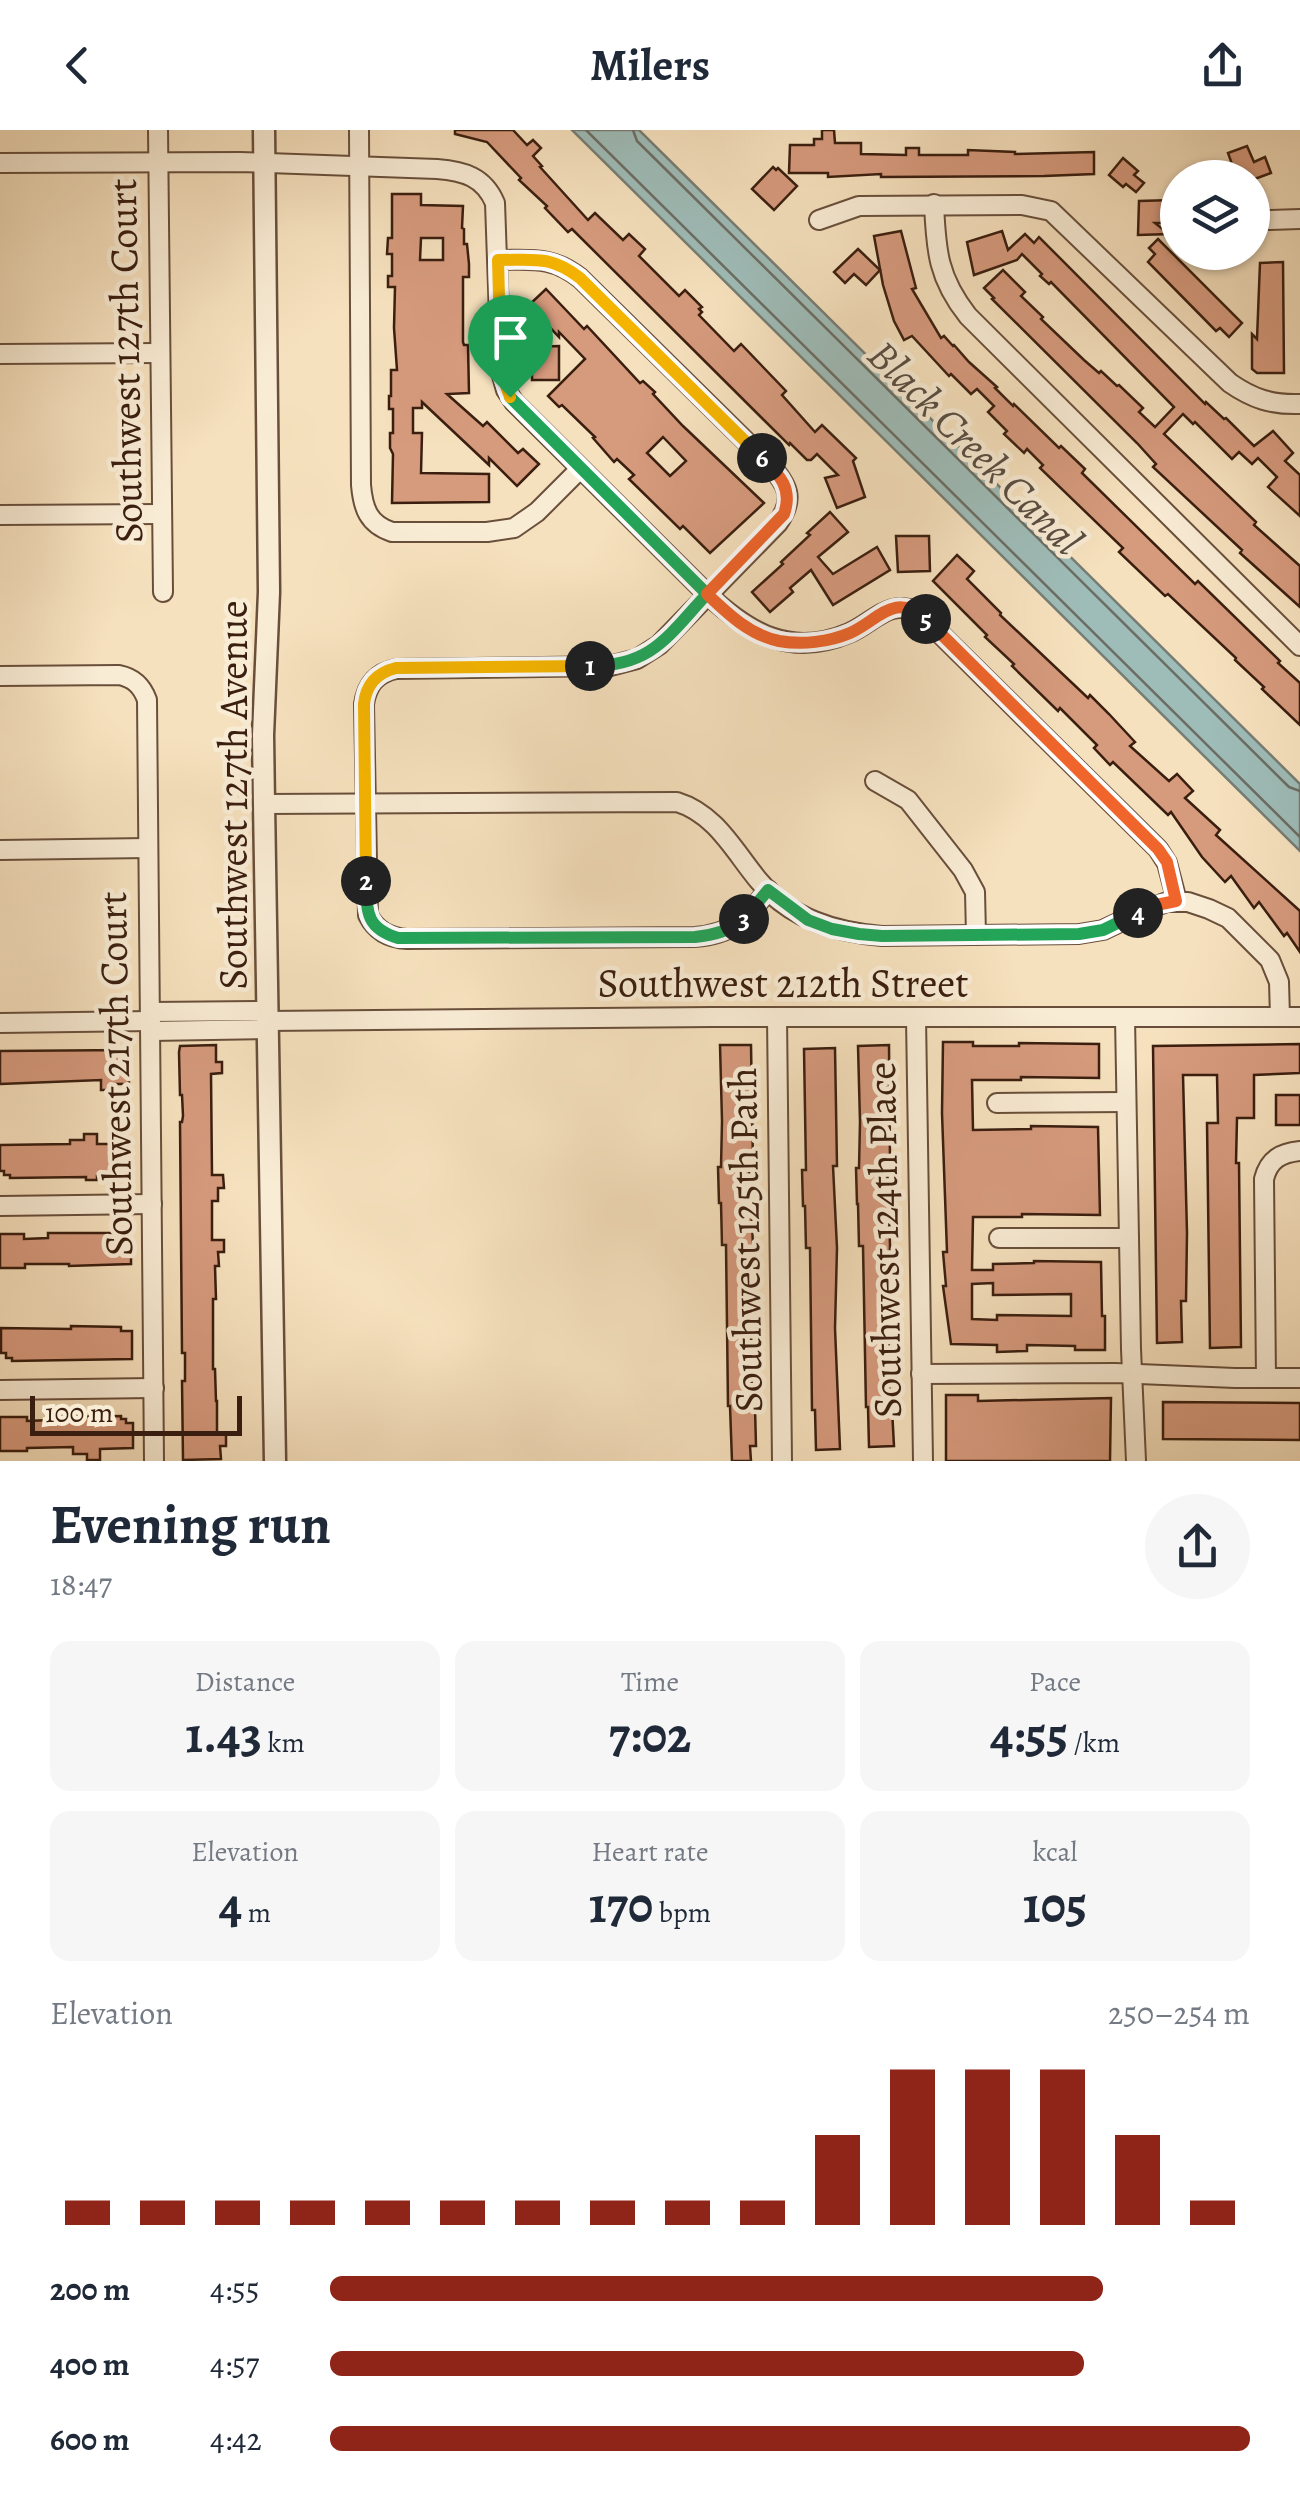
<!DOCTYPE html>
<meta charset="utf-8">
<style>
body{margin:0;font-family:Alegreya,serif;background:#f6f6f7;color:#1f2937;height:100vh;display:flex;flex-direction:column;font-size:38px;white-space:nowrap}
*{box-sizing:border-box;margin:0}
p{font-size:32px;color:#747a83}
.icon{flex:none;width:55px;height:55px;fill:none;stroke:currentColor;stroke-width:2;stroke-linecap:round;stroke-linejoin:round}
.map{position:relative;height:1331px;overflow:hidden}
.sheet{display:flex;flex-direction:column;background:#fff;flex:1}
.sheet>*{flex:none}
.buttons{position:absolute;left:1160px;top:30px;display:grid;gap:20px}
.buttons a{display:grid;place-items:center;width:110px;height:110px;border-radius:50%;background:#fff;box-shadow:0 2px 8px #0004;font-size:50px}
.scale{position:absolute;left:30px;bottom:25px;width:212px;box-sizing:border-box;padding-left:10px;border:5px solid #3a1e0f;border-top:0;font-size:28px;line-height:35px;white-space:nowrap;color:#3a1e0f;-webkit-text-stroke:8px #f9ecd5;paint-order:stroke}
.pin{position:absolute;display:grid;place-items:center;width:85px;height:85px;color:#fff;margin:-102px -42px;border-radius:50% 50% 50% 0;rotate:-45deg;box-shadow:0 0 10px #0007}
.pin .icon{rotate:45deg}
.km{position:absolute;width:50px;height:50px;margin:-25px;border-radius:50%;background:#222;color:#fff;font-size:28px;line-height:50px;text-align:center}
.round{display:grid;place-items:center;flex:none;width:105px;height:105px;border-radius:52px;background:#f6f6f7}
.summary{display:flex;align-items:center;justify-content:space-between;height:170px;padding:0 50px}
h1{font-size:55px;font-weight:600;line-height:75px}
.figures{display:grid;grid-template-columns:repeat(3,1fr);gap:15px;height:170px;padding:10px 50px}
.figures div{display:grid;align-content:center;border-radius:20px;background:#f6f6f7;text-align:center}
.figures b{font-size:50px;font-weight:600}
.figures small{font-size:28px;font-weight:400}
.figures p{font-size:28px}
.chart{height:280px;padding:20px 50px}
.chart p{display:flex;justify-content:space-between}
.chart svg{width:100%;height:180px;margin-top:10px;stroke:#8f2418;stroke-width:6}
ul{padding:0 50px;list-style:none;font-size:32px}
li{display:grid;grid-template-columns:160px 120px 1fr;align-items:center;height:75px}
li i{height:25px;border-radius:12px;background:#8f2418}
header{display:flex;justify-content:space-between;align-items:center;height:130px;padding:0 50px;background:#fff;font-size:45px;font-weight:600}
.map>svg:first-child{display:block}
</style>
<header><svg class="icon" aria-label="back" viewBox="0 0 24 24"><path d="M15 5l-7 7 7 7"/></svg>Milers<svg class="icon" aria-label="share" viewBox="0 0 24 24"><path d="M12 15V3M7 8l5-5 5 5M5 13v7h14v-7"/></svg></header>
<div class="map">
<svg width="1300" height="1331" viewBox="0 0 1300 1331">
<rect width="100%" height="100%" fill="#f6e1be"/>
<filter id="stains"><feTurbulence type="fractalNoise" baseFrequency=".002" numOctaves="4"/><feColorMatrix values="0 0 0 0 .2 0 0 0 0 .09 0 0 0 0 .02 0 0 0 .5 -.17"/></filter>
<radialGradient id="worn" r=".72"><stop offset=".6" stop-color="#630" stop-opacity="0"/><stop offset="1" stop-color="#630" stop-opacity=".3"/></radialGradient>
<path fill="#9ebcb8" stroke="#767d74" stroke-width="2.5" d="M572,0H639L1300,654V721Z"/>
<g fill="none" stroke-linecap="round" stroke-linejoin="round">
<g stroke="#6c6d64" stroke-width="2.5">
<path d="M586,0L1300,707"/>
<path d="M633,0L637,11L1289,657L1300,661"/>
</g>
</g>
<g fill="#d69a7d" stroke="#3a1e0f" stroke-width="2.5" fill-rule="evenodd">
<path d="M455,0H513L527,15L533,10L541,18L533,26L542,36L540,37L588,90L595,83L623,110L629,104L645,119L639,126L679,166L685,160L702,177L699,179L702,182L699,185L734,221L741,214L786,261L782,265L815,302L822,295L856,328L853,331L865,367L837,378L825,348L838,345L817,324L811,330H807L790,313L789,315L572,99L568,102L545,78L547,76L519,50L521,48L487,12L455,4Z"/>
<path d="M822,0H834L835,13H861V24L906,25V18H919V25H968V20L1015,22V24L1094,22V44L1044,46L881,47V44L828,47V43H789L790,15H814V9H822Z"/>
<path d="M1247,16L1254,32L1265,27L1271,43L1252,50V48H1237L1228,23Z"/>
<path d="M1123,28L1138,41L1134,45L1144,53L1136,62L1126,54L1123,57L1109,45Z"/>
<path d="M773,37L776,40L778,38L797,56L774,80L752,59Z"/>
<path d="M392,64H421V75L463,76L462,98L464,99V114H467L469,134V147H463V212L464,215H468L469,263L447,264L483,296L487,292L518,323L523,319L539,334L517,356L489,328V335L422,272V278H413V303H422L421,343L489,344V372L392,373L393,324L390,318V303H393V279H389V266H391V240H397L394,198L395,157H388V146H392V124H387L388,108H392ZM421,108H443V130H420Z"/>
<path d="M1173,70L1174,93H1155L1169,104L1138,105L1139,71Z"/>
<path d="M901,101L916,158L912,159L941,208L944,206L953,216L954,215L969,232L997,257L995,258L1013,276L1014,274L1059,318L1061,316L1085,339L1082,343L1195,454L1198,451L1280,531L1278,533L1300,553V595L1262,559L1264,557L1235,530L1236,528L1168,464L1165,466L1119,422L1123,418L1040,338L1043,335L1027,319L1024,323L1004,304L1007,301L988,282L994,276L977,259L971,264L951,244L949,246L912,206L904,210L894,191L883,155L874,106Z"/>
<path d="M1002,101L1008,120L1025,104L1034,113L1039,107L1205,274L1206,272L1224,289L1226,288L1254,316L1273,301L1293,323L1285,331L1300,345V386L1268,357L1277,347L1258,328L1252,334L1239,322L1232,329L1195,292L1193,294L1183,284L1164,304L1256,392L1254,395L1300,436V477L1240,423L1242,420L1153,337L1156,334L1137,313L992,169L994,168L984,158L1003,140L1025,162L1021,166L1043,187L1041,189L1084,230L1099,243L1101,241L1117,256L1119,255L1143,278L1139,282L1155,297L1174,277L1051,152L1049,154L1040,146L1042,144L1022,124L1017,130L974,145L967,112Z"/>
<path d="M1158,109L1242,193L1229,207L1220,198L1216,201L1148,132L1155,124L1149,118Z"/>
<path d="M858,119L880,140L866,155L854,144L845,153L834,142Z"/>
<path d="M1283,132L1284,243H1257L1252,239V204L1257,209L1260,133Z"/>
<path d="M546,159L584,199L587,196L640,253L643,251L655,262L653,264L683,296L764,373L710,423L683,396L680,399L629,349L634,345L617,329L614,332L593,308L595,307L562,275L559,277L548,266L585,229L559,202V207L529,175ZM663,307L686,331L670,346L647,323Z"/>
<path d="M559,216V250H532V232H529V217Z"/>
<path d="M830,382L848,402L818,427L833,444L877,417L890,440L833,475L811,440L790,458L793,462L770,482L752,462L783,434L781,432L810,405L807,403Z"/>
<path d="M896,406H929L930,441L898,442Z"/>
<path d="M957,425L974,441L967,449L1001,483L1000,485L1088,568L1090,565L1109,584L1135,612L1130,616L1169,651L1177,644L1193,661L1185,668L1220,700L1216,705L1300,781V822L1287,803L1284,806L1259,772L1254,778L1231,746L1225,752L1202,727L1171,682L1168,685L1113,632L1110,635L1094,618L1097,615L1060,578L1058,581L1012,536L1014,534L985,507L987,505L933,451Z"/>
<path d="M943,912H973V916H1019V913L1099,914V948L1021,947V950H972L973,1000L1031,999V996L1098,997L1100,1085L1022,1084V1087H973L972,1140H993V1134L1034,1133V1131L1101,1132L1102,1186H1105V1220H1075V1216L1027,1215V1221L997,1222V1215L951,1214L943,1156H946L943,1122H947L942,983ZM993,1153V1165L1071,1164V1186L997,1185V1190L972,1189V1154Z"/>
<path d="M1300,914V943L1254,945V988H1237L1236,1033H1239L1241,1217L1210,1218L1207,993H1218L1217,945H1183L1187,1103L1186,1171H1181L1182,1212L1157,1213L1153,916Z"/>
<path d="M216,915V932H222V943L211,944L212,1045H223L224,1058H218V1071H212V1110H224V1122H218L219,1136H215L216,1169H213V1239H215L216,1271H217V1303H226V1316H220L221,1329L183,1330L182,1251H185V1223H182L180,992H182L183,986L182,965H180L179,922L180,916Z"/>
<path d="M720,915H751L753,1033H749L753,1115L751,1195L752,1278H755L756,1316H750L751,1331H732L730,1276H728L726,1115H722L721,1073H719L718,1037H721L722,991Z"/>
<path d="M889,915L890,1033H887L890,1115L888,1195L890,1279H892L894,1316L869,1317L868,1277H866L863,1116H859L858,1074H857L856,1038H859L860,992L858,916Z"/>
<path d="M835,918L837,1036H833L837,1118L835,1198L840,1319L816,1320L815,1280H812L810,1118H806L805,1076H803L802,1040H806L804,919Z"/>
<path d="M128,920L129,954H112V960H101V950L0,954V921Z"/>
<rect x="1276" y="965" width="24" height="30"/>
<path d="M84,1004H97V1014H119V1018H130V1046H97V1050H86V1047L10,1048V1045H4V1041H0V1015L70,1014V1010H84Z"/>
<path d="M48,1103H119L123,1111H131V1134L69,1136V1134H25V1138H0V1104H24V1109L48,1108Z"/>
<path d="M71,1196L121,1197V1201H132V1229L12,1231V1228H6V1223H1V1198L71,1199Z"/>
<path d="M946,1265H978V1271L1111,1268L1110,1331H946Z"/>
<path d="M1163,1272L1300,1273V1310L1163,1309Z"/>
<path d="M121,1286V1289H126V1293H133V1318L100,1319V1330H87V1324H73V1317L27,1318V1321H0V1287H27V1291L50,1290V1287Z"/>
</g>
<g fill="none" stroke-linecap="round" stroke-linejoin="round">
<defs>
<g id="minor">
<path d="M158,0L163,462"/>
<path d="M359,0L361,355C363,378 368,394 392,402H487L514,398L537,382L580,339"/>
<path d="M0,33L240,32L437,39C464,41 484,47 495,73L501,242L506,260L514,272L707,464C749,503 791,528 849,503C873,493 890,467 919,483L1158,719L1167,733L1177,771"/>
<path d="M934,74C936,121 938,148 968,186L1300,516"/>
<path d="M819,90L859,76L1022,75L1051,81L1230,253C1253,269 1272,275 1300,274"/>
<path d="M1269,90L1300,89"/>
<path d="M498,130C532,130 552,126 580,148L770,335C788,356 795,368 778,393L659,515L637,529L610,536L396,539C376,543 367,555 364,574L368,785C376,801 389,808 407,809L695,807C733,804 746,789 768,760"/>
<path d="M0,224L159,223"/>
<path d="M0,385L161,384"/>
<path d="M0,546L119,545C134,548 142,556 147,570L154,1331"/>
<path d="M875,651L908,670L963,740L975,762L976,805"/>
<path d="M264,674L677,672C716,684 734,721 759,751C791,789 835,802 882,806L1079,804L1103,800L1145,780L1167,772H1188L1209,779L1228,788L1270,830L1279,852L1280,887"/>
<path d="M0,720L148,718"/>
<path d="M151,882L267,881"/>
<path d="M777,887L782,1331"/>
<path d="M916,888L923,1331"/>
<path d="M1125,888L1131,1219L1136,1331"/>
<path d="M267,891L712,887H1300"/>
<path d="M0,893L151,891"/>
<path d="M151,901L267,899"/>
<path d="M997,973L1126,972"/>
<path d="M0,1076L152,1074"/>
<path d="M999,1108H1129"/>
<path d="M921,1244L1115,1243L1235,1248H1300"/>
<path d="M1266,1248L1264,1049C1269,1029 1281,1023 1300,1021"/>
<path d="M0,1260L154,1258"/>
</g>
<path id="tertiary" d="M264,0L269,462L263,605L264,674L275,1331"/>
</defs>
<use href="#minor" stroke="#694f3b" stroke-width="22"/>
<use href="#tertiary" stroke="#694f3b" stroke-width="25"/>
<use href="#minor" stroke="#f9ecd5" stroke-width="18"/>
<use href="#tertiary" stroke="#f9ecd5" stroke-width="20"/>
</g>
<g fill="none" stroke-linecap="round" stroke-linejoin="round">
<defs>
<path id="split-1" d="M510,267L707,464C668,506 652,536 590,536"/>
<path id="split-2" d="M366,751L364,574C366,555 376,543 396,538L590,536"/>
<path id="split-3" d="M366,751C367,781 365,798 398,808L695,807C714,805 729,801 744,789"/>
<path id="split-4" d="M744,789L768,760L808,790L832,799L859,804L882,806L1079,804L1103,800L1138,783"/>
<path id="split-5" d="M926,489L1158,719L1167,732L1176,771L1156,775L1138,783"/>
<path id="split-6" d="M762,328C780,345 793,359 784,384L707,464C728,484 750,505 779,511C802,515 829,512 850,503C879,490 894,461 926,489"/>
<path id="split-7" d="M510,267L501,242L498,130C534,130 550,125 580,148L762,328"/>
</defs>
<use href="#split-1" stroke="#fff" stroke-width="20"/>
<use href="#split-2" stroke="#fff" stroke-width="20"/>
<use href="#split-3" stroke="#fff" stroke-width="20"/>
<use href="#split-4" stroke="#fff" stroke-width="20"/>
<use href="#split-5" stroke="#fff" stroke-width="20"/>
<use href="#split-6" stroke="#fff" stroke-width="20"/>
<use href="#split-7" stroke="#fff" stroke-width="20"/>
<use href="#split-1" stroke="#22a559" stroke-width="12"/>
<use href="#split-2" stroke="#f5b400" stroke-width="12"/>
<use href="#split-3" stroke="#22a559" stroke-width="12"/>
<use href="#split-4" stroke="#22a559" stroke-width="12"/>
<use href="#split-5" stroke="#f0652b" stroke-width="12"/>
<use href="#split-6" stroke="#f0652b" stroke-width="12"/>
<use href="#split-7" stroke="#f5b400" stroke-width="12"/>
</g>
<g text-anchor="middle" stroke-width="9" stroke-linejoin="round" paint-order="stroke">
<g font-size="40" fill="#3a1e0f" stroke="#f9ecd5">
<text transform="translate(125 231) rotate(-91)" y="14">Southwest 127th Court</text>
<text transform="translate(233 665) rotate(-90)" y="14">Southwest 127th Avenue</text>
<text x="783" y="867">Southwest 212th Street</text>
<text transform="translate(115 944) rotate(-91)" y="14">Southwest 217th Court</text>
<text transform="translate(745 1110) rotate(-91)" y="14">Southwest 125th Path</text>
<text transform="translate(884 1110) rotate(-91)" y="14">Southwest 124th Place</text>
</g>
<g font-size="42" font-style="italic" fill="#584d42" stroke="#f9ecd5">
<text transform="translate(976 317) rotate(45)" y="15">Black Creek Canal</text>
</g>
</g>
<rect width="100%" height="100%" filter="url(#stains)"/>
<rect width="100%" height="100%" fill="url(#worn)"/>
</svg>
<div class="buttons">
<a><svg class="icon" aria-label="layers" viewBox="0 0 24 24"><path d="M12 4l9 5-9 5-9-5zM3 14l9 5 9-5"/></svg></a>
</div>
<div class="scale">100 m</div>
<div class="pin" style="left:510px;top:267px;background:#1e9e55"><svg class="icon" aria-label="arrive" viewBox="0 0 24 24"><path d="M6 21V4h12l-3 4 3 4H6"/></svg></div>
<b class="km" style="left:590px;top:536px">1</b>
<b class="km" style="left:366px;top:751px">2</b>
<b class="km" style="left:744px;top:789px">3</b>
<b class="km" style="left:1138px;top:783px">4</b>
<b class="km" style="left:926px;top:489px">5</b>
<b class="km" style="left:762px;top:328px">6</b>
</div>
<section class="sheet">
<div class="summary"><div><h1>Evening run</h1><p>18:47</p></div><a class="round"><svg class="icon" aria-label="share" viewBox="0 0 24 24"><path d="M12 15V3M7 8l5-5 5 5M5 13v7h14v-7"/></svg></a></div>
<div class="figures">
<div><p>Distance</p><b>1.43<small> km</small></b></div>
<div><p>Time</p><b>7:02</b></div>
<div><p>Pace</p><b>4:55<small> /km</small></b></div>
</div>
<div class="figures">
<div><p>Elevation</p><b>4<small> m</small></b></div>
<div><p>Heart rate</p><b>170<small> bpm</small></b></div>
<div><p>kcal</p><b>105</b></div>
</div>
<div class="chart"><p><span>Elevation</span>250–254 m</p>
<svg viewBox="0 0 160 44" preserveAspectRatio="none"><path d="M5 44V38M15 44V38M25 44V38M35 44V38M45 44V38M55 44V38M65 44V38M75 44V38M85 44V38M95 44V38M105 44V22M115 44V6M125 44V6M135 44V6M145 44V22M155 44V38"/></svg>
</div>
<ul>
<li><b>200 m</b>4:55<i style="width:84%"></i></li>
<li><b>400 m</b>4:57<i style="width:82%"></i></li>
<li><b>600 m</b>4:42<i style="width:100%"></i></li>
</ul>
</section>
